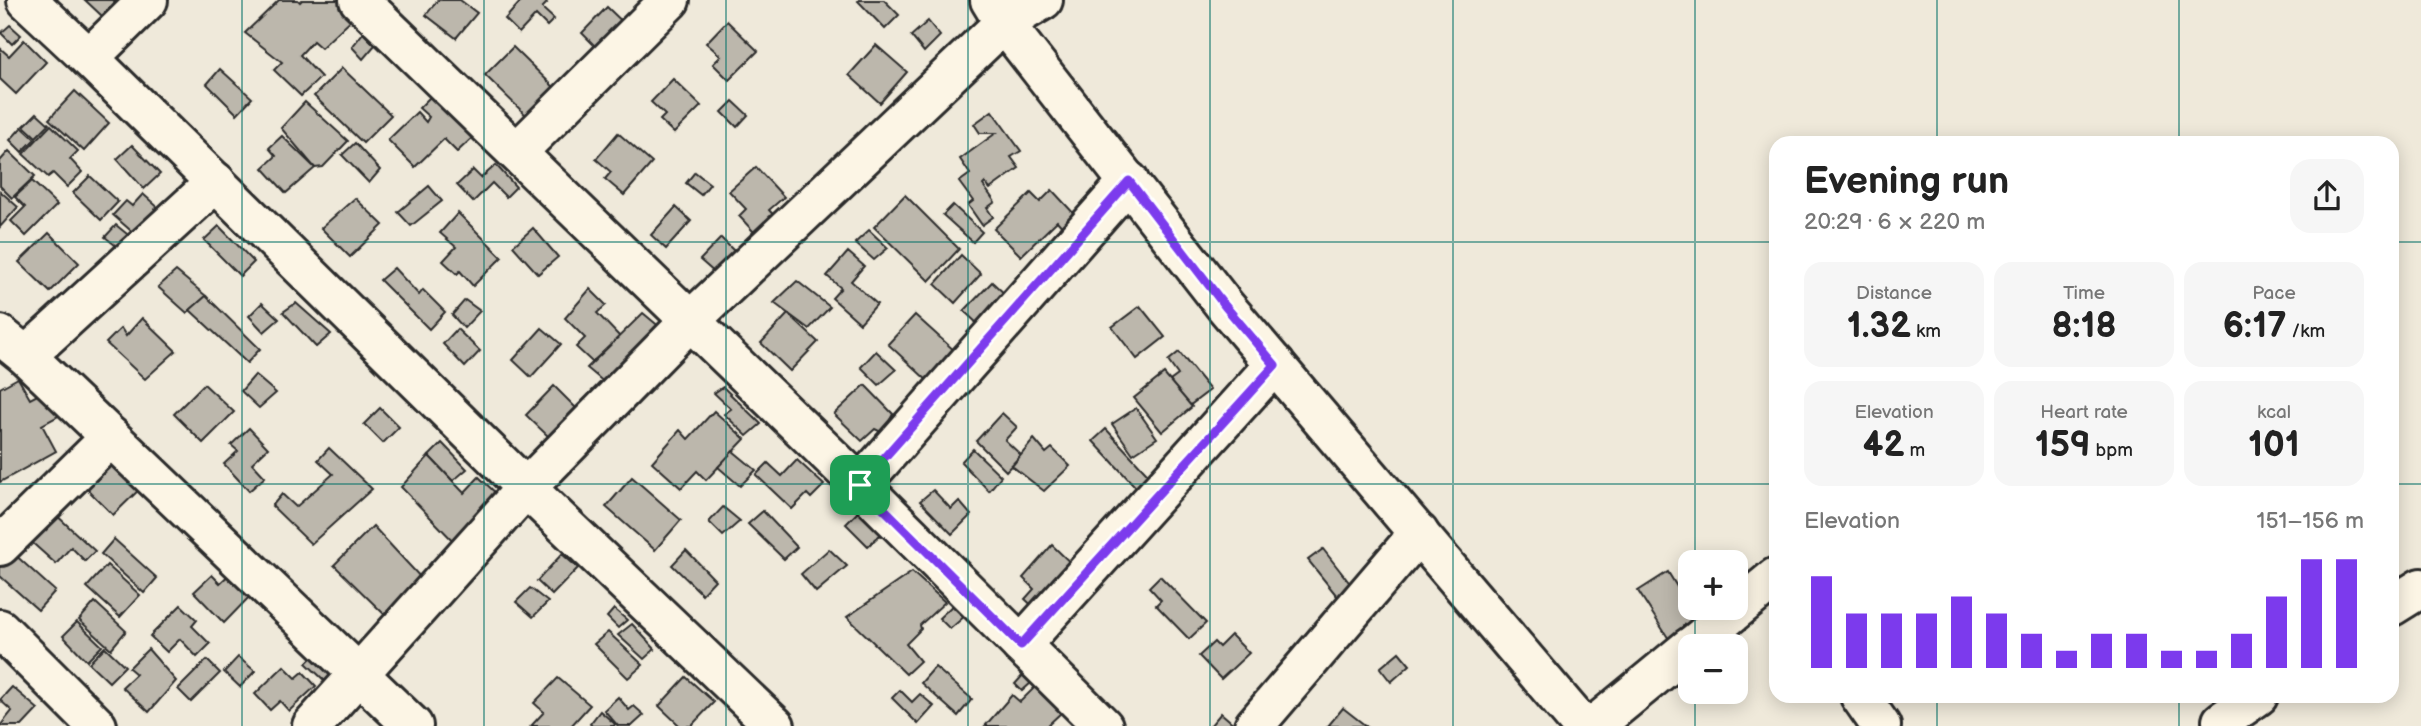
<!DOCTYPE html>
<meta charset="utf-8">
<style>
body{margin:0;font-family:"Balsamiq Sans",sans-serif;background:#f6f6f6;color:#222;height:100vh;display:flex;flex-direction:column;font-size:26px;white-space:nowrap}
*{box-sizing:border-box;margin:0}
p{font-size:23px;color:#767676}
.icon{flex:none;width:38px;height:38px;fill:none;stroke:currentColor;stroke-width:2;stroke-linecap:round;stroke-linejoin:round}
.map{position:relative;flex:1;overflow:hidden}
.sheet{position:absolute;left:1769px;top:136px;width:630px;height:567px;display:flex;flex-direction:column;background:#fff;border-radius:21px;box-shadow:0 4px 18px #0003}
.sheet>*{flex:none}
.controls{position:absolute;left:1678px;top:550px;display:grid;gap:14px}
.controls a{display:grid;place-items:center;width:70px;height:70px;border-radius:14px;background:#fff;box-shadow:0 4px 18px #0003;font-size:35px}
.pin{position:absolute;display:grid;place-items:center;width:60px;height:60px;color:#fff;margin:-30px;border-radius:14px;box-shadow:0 4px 10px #0006}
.round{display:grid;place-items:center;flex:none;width:74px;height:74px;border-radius:21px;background:#f6f6f6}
.overview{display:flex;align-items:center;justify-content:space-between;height:119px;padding:0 35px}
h1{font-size:38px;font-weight:800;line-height:52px}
.figures{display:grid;grid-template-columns:repeat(3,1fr);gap:10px;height:119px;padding:7px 35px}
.figures div{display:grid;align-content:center;border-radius:18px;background:#f6f6f6;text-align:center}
.figures b{font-size:35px;font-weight:800}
.figures small{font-size:19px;font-weight:400}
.figures p{font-size:19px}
.chart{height:196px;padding:14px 35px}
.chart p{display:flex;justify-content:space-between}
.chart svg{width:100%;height:126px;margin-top:7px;stroke:#7c3aed;stroke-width:6}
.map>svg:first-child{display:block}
</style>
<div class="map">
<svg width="2421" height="726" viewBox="0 0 2421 726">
<rect width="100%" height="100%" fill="#efe9da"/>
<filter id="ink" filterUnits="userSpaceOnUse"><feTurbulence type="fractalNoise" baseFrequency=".0143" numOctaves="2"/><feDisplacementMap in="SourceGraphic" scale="14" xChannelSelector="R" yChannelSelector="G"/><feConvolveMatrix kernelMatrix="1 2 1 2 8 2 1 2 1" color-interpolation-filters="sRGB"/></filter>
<g filter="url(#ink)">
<g fill="#bcb7ac" stroke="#2b2b2b" stroke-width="2">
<path d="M85,0H114L116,1L102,16Z"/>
<path d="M279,0H298L300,2L302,0H342L357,14L321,48L313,41L300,55L321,77L301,96L274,70L282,62L245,33Z"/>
<path d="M438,0H460L477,13L456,38L426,15Z"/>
<path d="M522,0H544L547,3L542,8L554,19L547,26L536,15L519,33L505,19Z"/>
<path d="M859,0H884L899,15L885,29L858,1Z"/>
<path d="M607,7L632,31L606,57L582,33Z"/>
<path d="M727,21L758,51L729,80L713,64L721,56L706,43Z"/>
<path d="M928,21L940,36L924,52L911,36Z"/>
<path d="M10,25L21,35L12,44L1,33Z"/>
<path d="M363,33L375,45L363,59L352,47Z"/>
<path d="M24,40L46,62L16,94L0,79V48L9,56Z"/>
<path d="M876,45L907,72L880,103L849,75Z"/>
<path d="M513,47L566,99L538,127L485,75Z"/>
<path d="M342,68L391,115L363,143L314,96Z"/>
<path d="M220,69L252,98L237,114L207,84Z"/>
<path d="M673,79L701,106L674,133L660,120L665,115L651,102Z"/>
<path d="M75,91L109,123L84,151L49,119Z"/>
<path d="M431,96L472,138L457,152L444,139L415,167L388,140L417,112L426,122L429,117L419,108Z"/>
<path d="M733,101L748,115L737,127L722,112Z"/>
<path d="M305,102L348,141L323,167L315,168L281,128Z"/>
<path d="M992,111L1021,151L1011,157L1019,168L990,189L985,183L983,185L995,202L987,208L993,217L982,225L968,205L973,201L959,182L970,174L960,159L996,133H980L974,124Z"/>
<path d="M37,113L49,124L36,137L24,126Z"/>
<path d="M51,125L78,151L70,159L82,172L67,187L53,173L48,177L23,154Z"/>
<path d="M22,127L35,139L22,152L10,140Z"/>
<path d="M618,133L652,163L624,195L605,179L611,172L596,159Z"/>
<path d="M282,136L315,168L286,193L263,168L276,156L269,148Z"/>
<path d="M355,143L380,170L369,183L342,155Z"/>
<path d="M132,145L160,174L144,189L117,159Z"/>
<path d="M9,151L35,176L12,198L0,186V161Z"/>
<path d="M496,165L516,187L506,197L492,183L473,202L457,185L473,170L481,178Z"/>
<path d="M756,167L784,197L769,210L785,228L766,245L739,216L746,209L729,191Z"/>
<path d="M695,172L710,184L701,195L686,183Z"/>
<path d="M90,176L118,202L101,220L73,193Z"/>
<path d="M32,181L57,205L26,236L11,221L25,207L15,197Z"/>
<path d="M429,186L442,201L411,226L398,212Z"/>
<path d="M1052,190L1077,217L1064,229L1057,221L1021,256L994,229L1031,193L1040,202Z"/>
<path d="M0,191L18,207L0,227Z"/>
<path d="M143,194L161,210L137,236L113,215L126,201L132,206Z"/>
<path d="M905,195L959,249L929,281L874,227Z"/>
<path d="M355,198L383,225L350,257L321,228Z"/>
<path d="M953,205L982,232L973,242L943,215Z"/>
<path d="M676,207L691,221L666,249L651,235Z"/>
<path d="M458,213L502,257L473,286L460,271L457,274L443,261L456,247L440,233Z"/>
<path d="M116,225L132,238L121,250L105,237Z"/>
<path d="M219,226L254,262L240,276L204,240Z"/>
<path d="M533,228L558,257L538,274L513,246Z"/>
<path d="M869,230L888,248L874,260L855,243Z"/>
<path d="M49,233L79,263L50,292L19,262Z"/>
<path d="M721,238L735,252L715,273L700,260Z"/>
<path d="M848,252L864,266L851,281L877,304L860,323L832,298L841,288L827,276Z"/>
<path d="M961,255L981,274L955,303L935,284Z"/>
<path d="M394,268L419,295L423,290L445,312L429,329L380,280Z"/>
<path d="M176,271L206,296L187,313L158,287Z"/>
<path d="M797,281L830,307L809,329L774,303Z"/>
<path d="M992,282L1008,297L980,326L964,311Z"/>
<path d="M590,289L606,305L597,313L620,337L592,362L576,347L585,338L565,318Z"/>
<path d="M206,296L260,349L247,363L190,310Z"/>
<path d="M465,300L480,311L464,328L452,315Z"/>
<path d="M262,303L279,319L264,332L249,316Z"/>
<path d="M296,303L331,334L316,347L283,312Z"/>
<path d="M1140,306L1165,337L1137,359L1112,327Z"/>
<path d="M643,313L661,328L606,384L587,368Z"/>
<path d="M788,314L818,342L790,371L761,343Z"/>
<path d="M915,315L966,361L930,383L888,344Z"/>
<path d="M142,318L176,351L145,379L106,343L121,328L126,336Z"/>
<path d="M542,328L561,344L531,377L513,360Z"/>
<path d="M457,329L480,351L465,367L443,344Z"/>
<path d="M876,351L896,370L879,385L861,367Z"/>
<path d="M1179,352L1210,390L1189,406L1170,381L1178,375L1168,361Z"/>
<path d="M1164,374L1192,407L1162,432L1134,398Z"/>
<path d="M255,375L276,393L259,408L241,391Z"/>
<path d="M18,378L30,399L47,390L60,415L42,425L56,451L0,482V388Z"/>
<path d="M204,384L234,412L203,443L174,414Z"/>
<path d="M865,385L893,414L883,433L875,429L862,441L834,414Z"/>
<path d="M554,386L582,414L552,440L526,415Z"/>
<path d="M723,387L761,424L747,436L724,414L731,409L714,393Z"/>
<path d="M380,408L399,427L383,443L364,424Z"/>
<path d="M1136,408L1157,438L1133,454L1112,424Z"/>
<path d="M714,411L745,439L706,480L697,471L681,488L652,462L680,430L688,439Z"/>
<path d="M1002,413L1017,427L1005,440L1021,455L1006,471L976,441Z"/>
<path d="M249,428L268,448L252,463L265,477L249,491L224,464L238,451L231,445Z"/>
<path d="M1106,429L1158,485L1145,497L1093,441Z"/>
<path d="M1034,439L1046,453L1052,448L1070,466L1044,491L1012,466Z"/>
<path d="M442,443L467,469L453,481L429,456Z"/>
<path d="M329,448L372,489L311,544L272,506L282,494L296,507L333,474L318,460Z"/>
<path d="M973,449L1001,476L989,491L961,462Z"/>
<path d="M733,451L756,470L740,486L718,467Z"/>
<path d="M116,454L146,483L113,515L84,486Z"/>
<path d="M429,456L464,493L479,477L503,500L458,546L401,487Z"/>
<path d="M797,460L824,485L811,498L807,494L792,509L756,475L768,463L782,476Z"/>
<path d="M632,477L681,520L655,550L606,507Z"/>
<path d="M933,490L951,509L959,501L971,515L952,534L920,501Z"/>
<path d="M723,507L740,521L723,536L709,522Z"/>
<path d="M763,511L797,547L784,559L748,524Z"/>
<path d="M53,512L95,551L85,561L71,547L56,564L28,539Z"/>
<path d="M858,512L881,534L868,546L846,524Z"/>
<path d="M373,526L423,580L387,617L334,565Z"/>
<path d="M114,539L157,578L144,593L101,554Z"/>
<path d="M1052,545L1081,573L1042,615L1025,599L1034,589L1023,578Z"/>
<path d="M829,549L847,566L816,592L801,574Z"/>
<path d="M1323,549L1359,595L1345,606L1308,560Z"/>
<path d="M686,550L715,580L702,594L672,565Z"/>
<path d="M12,552L55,591L38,610L0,576V564Z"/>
<path d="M562,554L578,568L552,595L537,581Z"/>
<path d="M107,565L140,595L120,617L87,587Z"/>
<path d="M233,571L254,592L224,623L194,592L212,575L220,583Z"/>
<path d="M912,572L945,602L920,625L921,629L906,644L920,661L906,674L847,617Z"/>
<path d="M1668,572L1701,626L1672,644L1638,591Z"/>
<path d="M1160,576L1206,623L1189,639L1156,605L1161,600L1149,587Z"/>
<path d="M530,588L548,602L533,617L516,602Z"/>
<path d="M95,602L126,631L111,649L79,620Z"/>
<path d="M954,604L965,616L950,629L939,618Z"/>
<path d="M181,605L197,620L192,626L210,644L197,657L180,639L167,652L150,636Z"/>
<path d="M614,609L627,620L618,628L607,617Z"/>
<path d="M77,622L102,646L87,661L63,636Z"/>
<path d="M632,624L655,649L644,659L618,635Z"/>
<path d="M608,632L643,665L628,678L594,644Z"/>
<path d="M1231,635L1249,653L1221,679L1199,656L1214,642L1219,647Z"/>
<path d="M105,647L125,666L109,682L89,663Z"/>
<path d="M148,649L176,681L149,712L122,687L136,674L129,668Z"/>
<path d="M318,651L337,669L325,681L306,663Z"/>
<path d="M1399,652L1410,665L1391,682L1380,668Z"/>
<path d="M238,657L255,671L240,687L224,672Z"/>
<path d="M207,660L220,673L191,702L178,689Z"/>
<path d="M284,666L296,678L303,672L316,686L289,711L280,701L270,710L255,694Z"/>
<path d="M935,667L972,699L958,716L921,683Z"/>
<path d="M1024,674L1032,682L1022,691L1015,684Z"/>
<path d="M686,677L714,702L691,726H680L659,706Z"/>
<path d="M558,678L590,705L571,726H531L544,712L534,703Z"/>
<path d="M12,687L38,709L22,726H0L12,711L0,700Z"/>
<path d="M1035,687L1063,711L1047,726H985L1012,695L1020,702Z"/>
<path d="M900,690L912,702L920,694L934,706L918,724L892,698Z"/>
<path d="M618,697L629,710L634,706L644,715L632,726H618L604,710Z"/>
<path d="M1343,708L1366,726H1328Z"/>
<path d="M600,711L615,724L614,726H592L590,724Z"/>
<path d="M1221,713L1236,726H1210Z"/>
</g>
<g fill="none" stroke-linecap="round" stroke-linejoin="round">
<defs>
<g id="minor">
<path d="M27,0L89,58L526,488L775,726"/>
<path d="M359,0L860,485L1103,726"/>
<path d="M990,0L1004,23L1225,306L1582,726"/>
<path d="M89,58L148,0"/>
<path d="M517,152L670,0"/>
<path d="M0,335L26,356L413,726"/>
<path d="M26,356L216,182"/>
<path d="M860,485L1129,181"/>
<path d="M0,546L111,437"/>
<path d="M2392,606L2421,588"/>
<path d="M0,629L97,726"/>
<path d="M1021,645L1275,364"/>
<path d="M1692,646L1776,577"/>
<path d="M1860,696L1881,726"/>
<path d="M2222,721L2258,696"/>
<path d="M312,726L526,488L690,321L1004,23L1043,0"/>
<path d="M1254,726L1419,533"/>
<path d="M1594,726L1690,647"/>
</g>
</defs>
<use href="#minor" stroke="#2b2b2b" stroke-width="44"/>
<use href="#minor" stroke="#fcf5e5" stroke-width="38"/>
</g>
</g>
<g fill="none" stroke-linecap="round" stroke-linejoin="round" filter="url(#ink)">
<defs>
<path id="route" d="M1129,181L1225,306L1275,365L1021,645L860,485Z"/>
</defs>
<use href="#route" stroke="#fff" stroke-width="14"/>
<use href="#route" stroke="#7c3aed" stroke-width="9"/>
</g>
<path fill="none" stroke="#0f766e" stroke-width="2" stroke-opacity="0.55" d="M242,0V726M484,0V726M726,0V726M968,0V726M1210,0V726M1453,0V726M1695,0V562M1937,0V144M2179,0V144M0,242H1776M2392,242H2421M0,484H1776M2392,484H2421M1695,607V646M1695,691V726M1937,696V726M2179,696V726"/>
</svg>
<div class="controls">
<a>+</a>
<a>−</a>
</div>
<div class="pin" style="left:860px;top:485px;background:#1e9e55"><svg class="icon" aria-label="arrive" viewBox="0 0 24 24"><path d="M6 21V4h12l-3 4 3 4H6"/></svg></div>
<section class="sheet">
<div class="overview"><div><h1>Evening run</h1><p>20:29 · 6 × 220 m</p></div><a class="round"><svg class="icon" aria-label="share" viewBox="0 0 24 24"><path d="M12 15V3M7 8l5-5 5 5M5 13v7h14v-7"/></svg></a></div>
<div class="figures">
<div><p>Distance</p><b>1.32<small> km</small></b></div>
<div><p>Time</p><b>8:18</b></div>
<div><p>Pace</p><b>6:17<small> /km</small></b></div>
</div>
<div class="figures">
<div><p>Elevation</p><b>42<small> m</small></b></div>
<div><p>Heart rate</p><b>159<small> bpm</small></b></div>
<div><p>kcal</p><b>101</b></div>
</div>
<div class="chart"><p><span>Elevation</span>151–156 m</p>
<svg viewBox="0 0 160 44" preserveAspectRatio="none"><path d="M5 44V12M15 44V25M25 44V25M35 44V25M45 44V19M55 44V25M65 44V32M75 44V38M85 44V32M95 44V32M105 44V38M115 44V38M125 44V32M135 44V19M145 44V6M155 44V6"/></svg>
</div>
</section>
</div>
